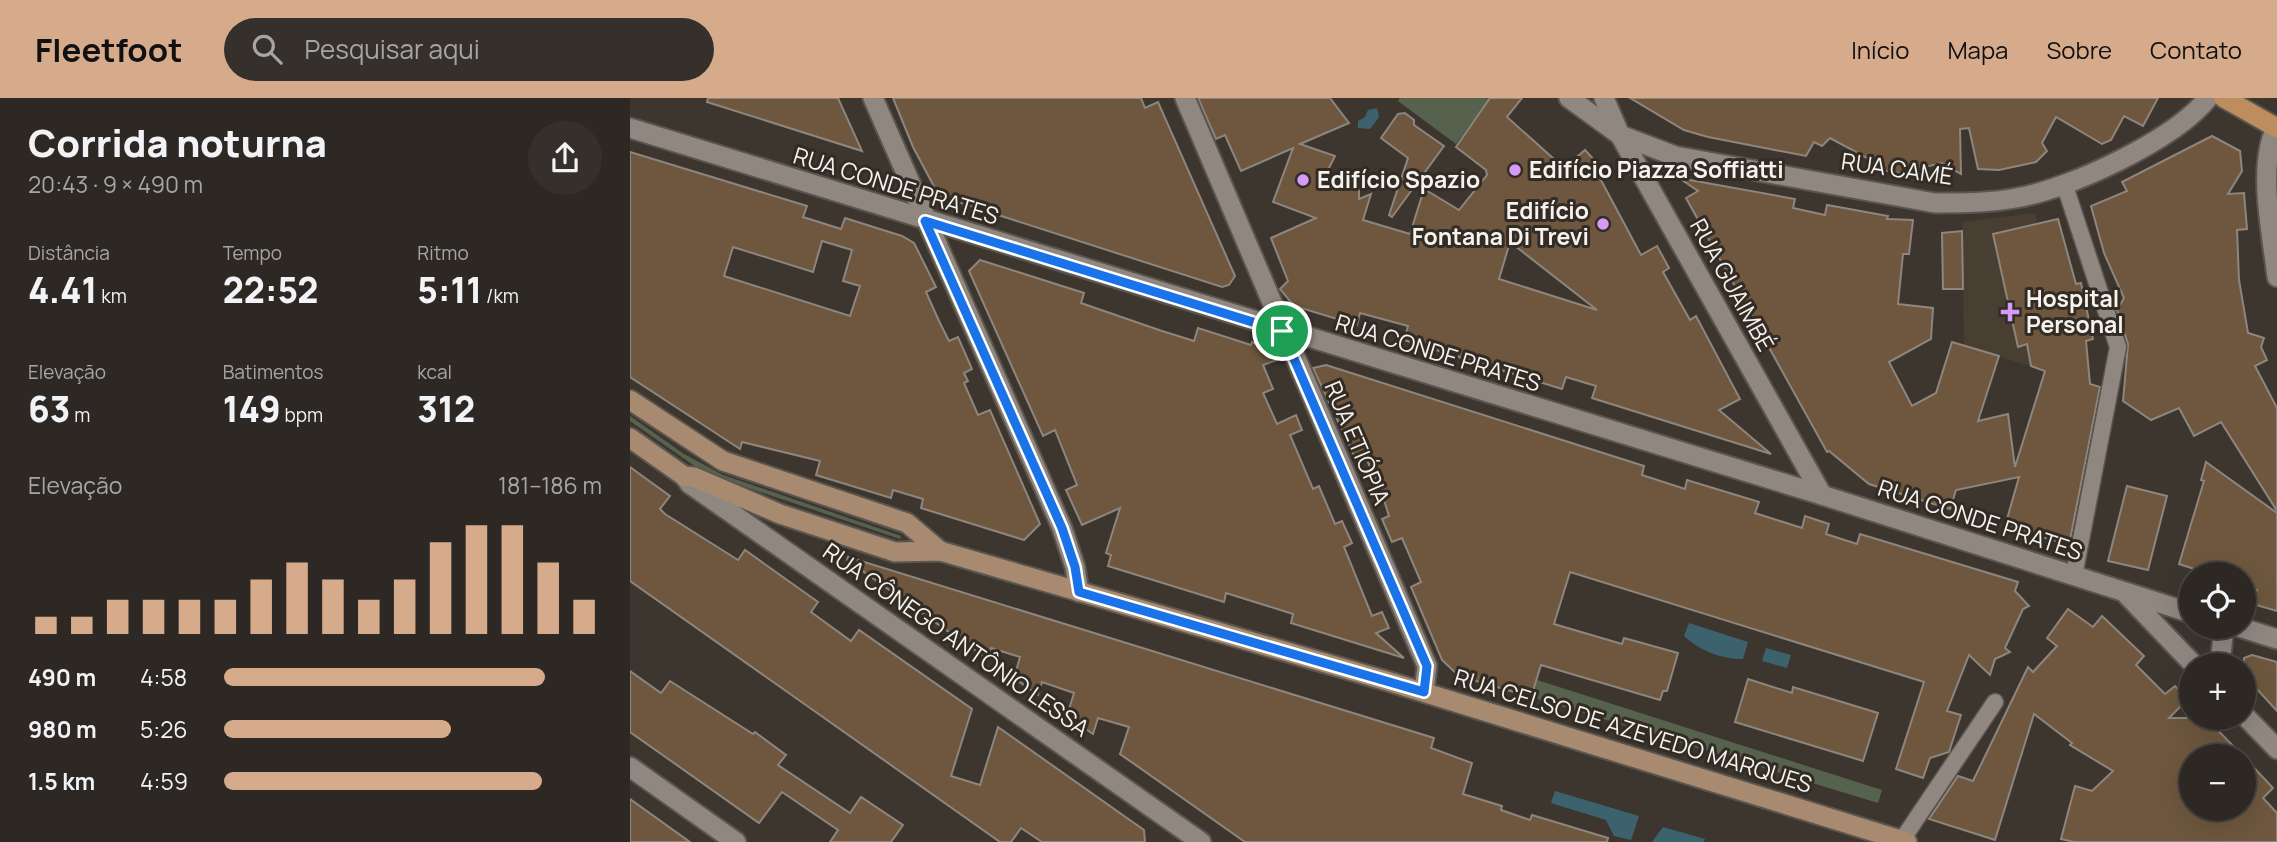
<!DOCTYPE html>
<html lang="pt">
<meta charset="utf-8">
<style>
body{margin:0;font-family:Manrope,sans-serif;background:#35302b;color:#f1f3f6;height:100vh;display:flex;flex-direction:column;font-size:26px;white-space:nowrap}
*{box-sizing:border-box;margin:0}
p{font-size:23px;color:#a7a6a6}
.icon{flex:none;width:38px;height:38px;fill:none;stroke:currentColor;stroke-width:2;stroke-linecap:round;stroke-linejoin:round}
.map{position:relative;flex:1;overflow:hidden}
.drawer{display:flex;flex-direction:column;background:#2d2823;width:630px}
.drawer>*{flex:none}
.fabs{position:absolute;left:1549px;top:464px;display:grid;gap:14px}
.fabs a{display:grid;place-items:center;width:77px;height:77px;border-radius:50%;background:#2d2823;box-shadow:0 7px 28px #0002,0 0 0 2px #484441;font-size:35px}
.pin{position:absolute;display:grid;place-items:center;width:60px;height:60px;color:#fff;margin:-30px;border:4px solid #fff;border-radius:50%;box-shadow:0 2px 7px #0007}
.round{display:grid;place-items:center;flex:none;width:74px;height:74px;border-radius:37px;background:#35302b}
.headline{display:flex;align-items:center;justify-content:space-between;height:119px;padding:0 28px}
h1{font-size:38px;font-weight:800;line-height:52px}
.figures{display:grid;grid-template-columns:repeat(3,1fr);gap:10px;height:119px;padding:7px 28px}
.figures div{display:grid;align-content:center}
.figures b{font-size:35px;font-weight:800}
.figures small{font-size:19px;font-weight:400}
.figures p{font-size:19px}
.chart{height:196px;padding:14px 28px}
.chart p{display:flex;justify-content:space-between}
.chart svg{width:100%;height:126px;margin-top:7px;stroke:#d6ab8b;stroke-width:6}
ul{padding:0 28px;list-style:none;font-size:23px}
li{display:grid;grid-template-columns:112px 84px 1fr;align-items:center;height:52px}
li i{height:18px;border-radius:9px;background:#d6ab8b}
header{display:flex;align-items:center;gap:42px;box-sizing:border-box;height:98px;padding:0 35px;background:#d6ab8b;color:#111}
header strong{font-size:33px}
nav{display:flex;gap:38px;margin-inline-start:auto;font-size:24px}
.search{width:490px;height:63px;background:#35302b;display:flex;align-items:center;gap:18px;box-sizing:border-box;padding:0 24px;border-radius:38px;color:#a7a6a6;font-size:26px}
main{display:flex;flex:1;min-height:0}
.map>svg:first-child{display:block}
</style>
<header>
<strong>Fleetfoot</strong>
<div class="search"><svg class="icon" aria-label="search" viewBox="0 0 24 24"><circle cx="10" cy="10" r="6"/><path d="M15 15l6 6"/></svg>Pesquisar aqui</div>
<nav><a>Início</a><a>Mapa</a><a>Sobre</a><a>Contato</a></nav>
</header>
<main>
<section class="drawer">
<div class="headline"><div><h1>Corrida noturna</h1><p>20:43 · 9 × 490 m</p></div><a class="round"><svg class="icon" aria-label="share" viewBox="0 0 24 24"><path d="M12 15V3M7 8l5-5 5 5M5 13v7h14v-7"/></svg></a></div>
<div class="figures">
<div><p>Distância</p><b>4.41<small> km</small></b></div>
<div><p>Tempo</p><b>22:52</b></div>
<div><p>Ritmo</p><b>5:11<small> /km</small></b></div>
</div>
<div class="figures">
<div><p>Elevação</p><b>63<small> m</small></b></div>
<div><p>Batimentos</p><b>149<small> bpm</small></b></div>
<div><p>kcal</p><b>312</b></div>
</div>
<div class="chart"><p><span>Elevação</span>181–186 m</p>
<svg viewBox="0 0 160 44" preserveAspectRatio="none"><path d="M5 44V38M15 44V38M25 44V32M35 44V32M45 44V32M55 44V32M65 44V25M75 44V19M85 44V25M95 44V32M105 44V25M115 44V12M125 44V6M135 44V6M145 44V19M155 44V32"/></svg>
</div>
<ul>
<li><b>490 m</b>4:58<i style="width:85%"></i></li>
<li><b>980 m</b>5:26<i style="width:60%"></i></li>
<li><b>1.5 km</b>4:59<i style="width:84%"></i></li>
</ul>
</section>
<div class="map">
<svg width="1647" height="744" viewBox="0 0 1647 744">
<rect width="100%" height="100%" fill="#3c362f"/>
<path fill="#493e32" d="M1405,115L1443,281L1334,248L1332,124Z"/>
<g fill="#57624e">
<path d="M770,0H860L826,46L768,3Z"/>
<path d="M0,318L54,356L93,377L271,438L270,441L92,381L66,369L0,323Z"/>
<path d="M907,582L1252,692L1248,705L901,599Z"/>
</g>
<g fill="#3c626e">
<path d="M747,10L749,19L740,31L728,30V23L735,19L738,12Z"/>
<path d="M1059,525L1118,544L1113,561C1091,561 1070,553 1054,538Z"/>
<path d="M1136,550L1161,557L1157,570L1132,563Z"/>
<path d="M925,693L1009,718L1001,742L984,738L976,722L921,705Z"/>
<path d="M1033,729L1075,741L1074,744H1022Z"/>
</g>
<g fill="#6e573e" stroke="#8d867e" stroke-width="2" fill-rule="evenodd">
<path d="M78,0H208L232,53L77,4Z"/>
<path d="M263,0H511L515,10L528,4L605,178L599,187L592,189L309,98L283,49Z"/>
<path d="M568,0H700L719,25L670,46L705,58L691,86L729,72V101L741,96L733,122L780,136L794,91L829,112L857,77L856,72L826,49L860,0H892L877,19L934,70L955,52L968,66L964,69L1011,157L1027,148L1039,170L1033,174L1060,222L1066,218L1110,301L1089,312L1141,356L962,300L966,288L936,279L932,291L774,242L778,228L730,215L727,227L664,208L650,191L658,183L641,140L686,120L643,104L663,50L611,73L595,37L586,41ZM880,144L967,212L869,181Z"/>
<path d="M1000,0H1528L1513,28L1494,18L1481,42L1472,46L1426,19L1412,45L1417,53L1406,64L1369,72L1348,71L1339,30L1330,31L1331,76L1312,65L1269,75L1252,72L1254,69L1200,40L1192,48L1184,44L1176,58L1078,39L1054,32Z"/>
<path d="M775,15L784,22V27L814,48L762,119L759,117L778,60L751,40L768,16Z"/>
<path d="M1582,38L1610,53L1612,73L1598,96L1614,95L1617,131L1607,132L1609,182L1618,235L1634,240L1631,249L1637,262L1625,268L1647,310V413L1591,324L1564,338L1549,310L1521,322L1493,303L1498,246L1487,212L1494,200L1474,155L1461,108L1497,93L1492,84Z"/>
<path d="M0,54L177,108L173,119L211,131L215,120L272,138L284,145L306,189L296,194L309,223L319,243L328,239L342,271L334,275L338,283L334,285L348,317L360,312L410,426L394,442L291,410L293,401L263,392L261,400L186,377L190,363L112,344L110,351L0,279ZM192,143L222,152L213,183L230,188L220,218L94,178L103,149L183,174Z"/>
<path d="M1049,80L1165,101L1163,110L1195,117L1197,107L1258,118L1257,121L1283,122L1279,156H1273L1268,206L1303,210L1301,241L1259,264L1282,308L1306,295L1322,244L1369,258L1348,323L1378,316L1385,369L1415,273L1401,268L1397,246L1388,249L1363,136L1428,121L1446,186L1451,185L1463,241L1456,243L1460,286L1470,289L1439,447L1375,428L1389,379L1326,392L1320,411L1239,386L1199,353L1197,354L1056,100L1068,93Z"/>
<path d="M1332,133L1333,191H1313L1312,135Z"/>
<path d="M350,162L454,195L451,205L532,233L564,243L568,230L621,247L622,244L638,252L647,262L633,267L643,291L633,295L647,326L666,317L672,332L660,337L683,391L689,388L705,426L712,423L722,445L714,449L742,518L752,514L759,530L746,535L774,560L661,525L663,516L596,495L594,504L478,468L481,457L476,455L490,410L452,427L436,392L447,387L425,332L413,338L339,173Z"/>
<path d="M696,267L1014,368L1012,377L1055,391L1057,382L1129,404L1125,415L1172,430L1175,418L1199,426L1196,436L1227,446L1230,436L1388,484L1385,493L1399,508L1393,511L1375,550L1380,554L1365,561L1360,577L1339,557L1317,613L1331,617L1319,654L1300,660L1293,680L1266,671L1294,584L940,474L924,526L992,546L994,540L1048,555L1037,593H1033L1030,602L911,567L901,599L829,578L812,562L781,489L791,484L772,440L762,444L752,421L759,418L752,396L736,360L727,364L683,270Z"/>
<path d="M1576,364L1647,415V513L1623,506L1627,492L1614,488V476H1580L1549,466L1574,383L1571,382Z"/>
<path d="M0,369L40,398L30,411L35,416L108,462L115,452L188,504L181,514L221,543L229,532L342,611L321,678L350,687L368,629L514,732L515,744H412L391,730L381,744H370L0,483Z"/>
<path d="M1497,388L1537,398L1518,472L1478,463Z"/>
<path d="M218,459L804,640L801,650L842,665L833,696L872,708L871,712L900,722L902,717L978,740L977,744H615L490,656L499,629L468,620L463,636L437,618L444,595L412,584L408,597L384,580L390,559L361,550L357,561L217,462Z"/>
<path d="M1438,511L1463,529L1472,518L1514,558L1506,567L1535,596L1545,588L1558,601L1539,620H1576L1613,658H1561V710H1614V659L1643,690L1633,700L1647,715V744H1444L1431,741L1445,688L1462,693L1483,673L1440,647L1442,645L1404,616L1365,742L1299,721L1328,678L1343,683L1398,569L1403,574L1427,548L1417,540Z"/>
<path d="M1622,557L1647,564V613L1614,577V560Z"/>
<path d="M0,573L31,595L40,583L123,636L125,634L156,657L148,667L220,715L231,699L273,727L261,744H200L208,732L152,694L129,725L0,634Z"/>
<path d="M1118,581L1162,595L1163,589L1248,615L1233,663L1105,624Z"/>
<path d="M0,701L60,744H0Z"/>
</g>
<g fill="none" stroke-linecap="round" stroke-linejoin="round">
<defs>
<g id="pedestrian">
<path d="M1434,85L1488,249L1444,478"/>
<path d="M1272,742L1365,604"/>
</g>
<g id="minor">
<path d="M243,0L432,430L445,469L449,494"/>
<path d="M555,0L797,568L794,594"/>
<path d="M939,0L990,37L1045,58L1305,105C1333,105 1359,105 1386,100C1440,91 1544,42 1578,0"/>
<path d="M974,0L990,37L1192,397"/>
<path d="M0,30L1192,397L1561,515"/>
<path d="M1646,30C1627,69 1642,136 1647,179"/>
<path d="M54,378L60,386L571,744"/>
<path d="M1497,497L1564,567"/>
<path d="M1606,528L1647,541"/>
<path d="M1590,567L1594,528"/>
<path d="M1614,617L1647,651"/>
</g>
<path id="tertiary" d="M0,669L106,744"/>
<g id="secondary">
<path d="M0,302L93,363L277,425L310,453"/>
<path d="M0,340L54,378L64,379L150,416L265,454L310,453L757,583L1277,744"/>
</g>
<path id="primary" d="M1594,0L1647,30"/>
</defs>
<use href="#pedestrian" stroke="#5a554f" stroke-width="19"/>
<use href="#minor" stroke="#5a554f" stroke-width="23"/>
<use href="#tertiary" stroke="#5a554f" stroke-width="23"/>
<use href="#secondary" stroke="#5a554f" stroke-width="23"/>
<use href="#primary" stroke="#5a554f" stroke-width="23"/>
<use href="#pedestrian" stroke="#908880" stroke-width="16"/>
<use href="#minor" stroke="#908880" stroke-width="19"/>
<use href="#tertiary" stroke="#908880" stroke-width="19"/>
<use href="#secondary" stroke="#a78a6f" stroke-width="19"/>
<use href="#primary" stroke="#be8d5e" stroke-width="19"/>
</g>
<g fill="none" stroke-linecap="round" stroke-linejoin="round">
<defs>
<path id="route" d="M295,123L652,233L797,568L794,594L449,494L445,469L432,430Z"/>
</defs>
<use href="#route" stroke="#fff" stroke-width="14"/>
<use href="#route" stroke="#1a73e8" stroke-width="9"/>
</g>
<g fill="#d69bf9" stroke="#322c25" stroke-width="2.5">
<circle cx="885" cy="72" r="7"/>
<circle cx="673" cy="82" r="7"/>
<circle cx="973" cy="126" r="7"/>
<path d="M1376.5 203.5h7v7h7v7h-7v7h-7v-7h-7v-7h7z"/>
</g>
<g text-anchor="middle" stroke-width="6" stroke-linejoin="round" paint-order="stroke">
<g font-size="23" fill="#f6f2ee" stroke="#322c25">
<text transform="translate(1267 71) rotate(8)" y="8">RUA CAMÉ</text>
<text transform="translate(266 88) rotate(17)" y="8">RUA CONDE PRATES</text>
<text transform="translate(1102 187) rotate(61)" y="8">RUA GUAIMBÉ</text>
<text transform="translate(808 255) rotate(17)" y="8">RUA CONDE PRATES</text>
<text transform="translate(727 345) rotate(67)" y="8">RUA ETIÓPIA</text>
<text transform="translate(1350 422) rotate(18)" y="8">RUA CONDE PRATES</text>
<text transform="translate(326 542) rotate(35)" y="8">RUA CÔNEGO ANTÔNIO LESSA</text>
<text transform="translate(1003 633) rotate(17)" y="8">RUA CELSO DE AZEVEDO MARQUES</text>
</g>
<g font-size="23" font-weight="bold" fill="#f6f2ee" stroke="#322c25" text-anchor="start">
<text x="899" y="80">Edifício Piazza Soffiatti</text>
<text x="687" y="90">Edifício Spazio</text>
<text x="959" y="121" text-anchor="end">Edifício<tspan x="959" dy="26">Fontana Di Trevi</tspan></text>
<text x="1396" y="209">Hospital<tspan x="1396" dy="26">Personal</tspan></text>
</g>
</g>
</svg>
<div class="fabs">
<a><svg class="icon" aria-label="locate" viewBox="0 0 24 24"><circle cx="12" cy="12" r="6"/><path d="M12 2v4M12 18v4M2 12h4M18 12h4"/></svg></a>
<a>+</a>
<a>−</a>
</div>
<div class="pin" style="left:652px;top:233px;background:#1e9e55"><svg class="icon" aria-label="arrive" viewBox="0 0 24 24"><path d="M6 21V4h12l-3 4 3 4H6"/></svg></div>
</div>
</main>
